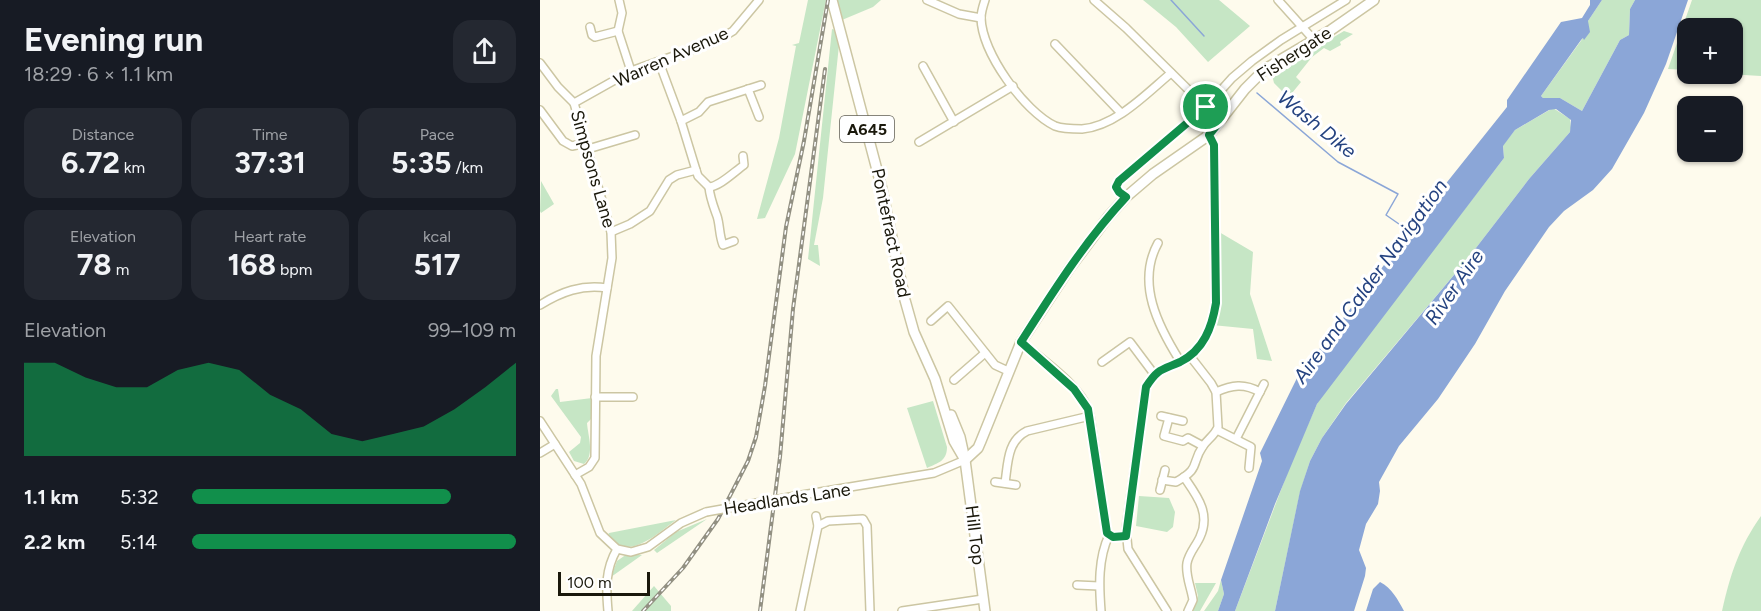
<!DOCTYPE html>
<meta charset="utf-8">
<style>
body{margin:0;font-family:Figtree,sans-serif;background:#242831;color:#f1f3f6;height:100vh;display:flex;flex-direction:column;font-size:22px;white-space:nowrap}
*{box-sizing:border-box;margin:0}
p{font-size:20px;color:#9ea1a6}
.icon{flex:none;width:33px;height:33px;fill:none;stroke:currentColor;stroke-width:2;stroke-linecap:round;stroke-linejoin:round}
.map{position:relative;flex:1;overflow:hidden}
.panel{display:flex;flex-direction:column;background:#171b24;width:540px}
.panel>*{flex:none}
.buttons{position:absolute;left:1137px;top:18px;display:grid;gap:12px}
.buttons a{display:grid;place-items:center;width:66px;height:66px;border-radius:12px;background:#171b24;box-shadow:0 2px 4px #0004;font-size:30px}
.scale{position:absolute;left:18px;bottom:15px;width:92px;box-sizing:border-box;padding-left:6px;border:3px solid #1a180b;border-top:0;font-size:16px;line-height:21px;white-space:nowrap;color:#1a180b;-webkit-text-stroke:4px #fff;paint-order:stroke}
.pin{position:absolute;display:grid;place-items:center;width:51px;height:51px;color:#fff;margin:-26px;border:3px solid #fff;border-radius:50%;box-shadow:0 2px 6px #0007}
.round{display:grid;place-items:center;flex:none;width:63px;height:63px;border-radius:18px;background:#242831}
.summary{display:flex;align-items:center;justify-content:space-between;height:102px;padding:0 24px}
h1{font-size:33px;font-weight:700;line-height:45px}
.figures{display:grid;grid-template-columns:repeat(3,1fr);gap:9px;height:102px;padding:6px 24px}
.figures div{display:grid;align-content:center;border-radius:15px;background:#242831;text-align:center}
.figures b{font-size:30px;font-weight:700}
.figures small{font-size:16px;font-weight:400}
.figures p{font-size:16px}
.chart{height:168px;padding:12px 24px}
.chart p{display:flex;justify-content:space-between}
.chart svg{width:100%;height:108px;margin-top:6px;fill:#118f4b;opacity:.7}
ul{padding:0 24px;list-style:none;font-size:20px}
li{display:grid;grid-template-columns:96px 72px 1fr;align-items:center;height:45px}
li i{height:15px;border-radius:8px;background:#118f4b}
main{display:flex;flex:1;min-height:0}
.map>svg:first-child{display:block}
</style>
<main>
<section class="panel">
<div class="summary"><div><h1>Evening run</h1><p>18:29 · 6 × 1.1 km</p></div><a class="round"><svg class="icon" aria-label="share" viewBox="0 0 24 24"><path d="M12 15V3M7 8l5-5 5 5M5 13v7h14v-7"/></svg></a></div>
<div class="figures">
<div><p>Distance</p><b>6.72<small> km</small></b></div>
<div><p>Time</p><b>37:31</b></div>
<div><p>Pace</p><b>5:35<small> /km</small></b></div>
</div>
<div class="figures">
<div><p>Elevation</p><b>78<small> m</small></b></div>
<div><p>Heart rate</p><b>168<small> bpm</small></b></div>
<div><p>kcal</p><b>517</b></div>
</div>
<div class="chart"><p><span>Elevation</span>99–109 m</p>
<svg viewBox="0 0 160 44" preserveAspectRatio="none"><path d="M0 44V6L10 6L20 12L30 16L40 16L50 9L60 6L70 9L80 19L90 25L100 35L110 38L120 35L130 32L140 25L150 16L160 6V44z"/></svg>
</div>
<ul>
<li><b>1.1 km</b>5:32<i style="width:80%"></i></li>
<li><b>2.2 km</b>5:14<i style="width:100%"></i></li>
</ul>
</section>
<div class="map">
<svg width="1221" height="611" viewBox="0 0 1221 611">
<rect width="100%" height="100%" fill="#fefbed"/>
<g fill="#c6e6c5">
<path d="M268,0H286L255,154L225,218L217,219L239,138L256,46L252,45L259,43Z"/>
<path d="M297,0H341L333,7L302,20Z"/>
<path d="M603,0H679L710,26L668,62L636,27Z"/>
<path d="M1062,0H1095L1090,9L1089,35L1080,40L1042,111L1020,98H1003L1001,96L1043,38L1048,21Z"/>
<path d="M1152,0H1221V76L1187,74H1192V28H1148L1147,70L1128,69Z"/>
<path d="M292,29L295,30L299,45L283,198L274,245H278L280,266L268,259Z"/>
<path d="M804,31L813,34L800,42L801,45L790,51L784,48L772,57L756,77L761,82L752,93L745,94L734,83L732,75L733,73Z"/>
<path d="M1013,108L1030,119L1031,128L1030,132L989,179L929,257L806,403L782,438L770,461L760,492L735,611H695L752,461L777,404L786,389L964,158L963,145L975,130Z"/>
<path d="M1,181L14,204L1,213L0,211Z"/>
<path d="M674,229L713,252L710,294L732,361L717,359L713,329L672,325L676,303Z"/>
<path d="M16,389H18L20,402L52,398V418L47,423C48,436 55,455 44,464L34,461L29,452L40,443L41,437L11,396Z"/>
<path d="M393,401L407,447C407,461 398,463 387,468L367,408Z"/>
<path d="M599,496L629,498L635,512L633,527L627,532L596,526Z"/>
<path d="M1221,516V611H1182C1190,575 1199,547 1221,516Z"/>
<path d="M167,519L117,553L114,550L136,532Z"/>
<path d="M136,520C118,533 86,564 68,535L69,533Z"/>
<path d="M87,554L102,555L71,577L77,561Z"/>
<path d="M681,580L684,594L678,611H664L678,591Z"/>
<path d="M655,583H676L660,611H653L658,596Z"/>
<path d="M114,586L131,606V611H92Z"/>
</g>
<g fill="#8ba6d7">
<path d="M1050,0H1062L1048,21L1050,32L1044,40L1043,38L1041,40L1001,96L1003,98H1020L1042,111L1080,40L1089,35L1090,9L1095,0H1148L1126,64L1104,113L1072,169L1053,190L1024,211L1009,227L965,291L935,344L898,399L859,446L839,482L840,491L838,504L826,524L819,550L826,568L825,576L814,611H735L760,491L770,461L782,438L806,404L929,257L989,179L1030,132L1031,120L1016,109L1009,110L975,130L963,146L964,158L777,404L735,504L695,611H678L684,594L681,580L722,461L720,453L757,378L864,239L868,231L967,107V100L1021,22L1042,18L1050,5Z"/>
<path d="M840,582C852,588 858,600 864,611H826L833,589Z"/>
</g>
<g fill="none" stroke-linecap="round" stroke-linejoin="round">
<g stroke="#8ba6d7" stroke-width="1.5">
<path d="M631,0L664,36"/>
<path d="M717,93L798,162L858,194L846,215L869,231"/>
</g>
<defs>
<g id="minor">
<path d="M79,0L82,13L78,31L91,71"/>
<path d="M387,0L419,14L441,18"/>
<path d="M445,0C443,6 441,12 441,18C442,53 484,111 515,126C523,129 533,129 542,129C576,126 606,94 631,73"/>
<path d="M554,0L586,28L680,121"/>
<path d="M738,0L774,40"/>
<path d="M50,27L52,35L55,37L78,31"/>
<path d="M515,44L581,113"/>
<path d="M119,62L141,121L156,170"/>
<path d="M0,63L18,87L34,103L71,232L72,258L56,356L55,458L49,467L35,475"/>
<path d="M383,66L414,122"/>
<path d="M208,89L219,117"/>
<path d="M34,103L91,71L176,41L193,31L219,0"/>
<path d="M0,110L23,141L32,146L46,143"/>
<path d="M141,121L159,112L168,102L221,85"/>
<path d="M379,142L473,86"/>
<path d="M48,149L95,135"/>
<path d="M169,187C170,198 173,205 177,216C180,225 179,235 183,245L194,241"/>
<path d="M586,197L579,192L576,187L579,181L666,107L692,78L712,61L741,40L806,0"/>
<path d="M71,232L90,224L110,211L129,180L137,175L156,170L158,176L169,187C179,187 194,172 204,165L203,156"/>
<path d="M618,243C596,283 618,326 640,361"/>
<path d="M0,305C21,292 42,284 67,288"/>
<path d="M391,321L408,306L455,365L468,371"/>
<path d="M481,342C502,360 545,388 550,416L567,533L573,536H586"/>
<path d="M562,362L590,342L614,374"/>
<path d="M414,380L445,353"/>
<path d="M676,392C692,385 704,383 720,392"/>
<path d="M55,397H93"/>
<path d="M621,416L643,421"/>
<path d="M629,418L624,436L643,441L648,438L663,446"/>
<path d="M0,421L41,484L60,533L77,549L91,552L108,547L141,523L166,512"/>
<path d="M677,430L711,447L709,468"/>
<path d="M696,439L724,384"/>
<path d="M0,453L15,444"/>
<path d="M644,477C657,496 671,513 660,537C656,546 649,553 647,563C645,575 651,587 653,600L648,611"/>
<path d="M622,480L636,482C662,467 650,465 663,446C668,439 675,435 678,427L676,392L671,383L650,356"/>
<path d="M455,482L476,485"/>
<path d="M465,483C468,463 467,441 487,431L550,416"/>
<path d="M620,490L625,470"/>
<path d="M250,497L394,473L425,460"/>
<path d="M276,516L278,526"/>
<path d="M537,585L559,586"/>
<path d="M68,611C66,588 65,570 77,549"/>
<path d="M260,611L278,526L288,521L323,519L327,526L330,611"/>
<path d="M362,611L443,599"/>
<path d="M561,611C559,585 558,559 569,535"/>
<path d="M627,611L588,549L586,529L606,387C617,368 622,370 640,362C664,350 672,327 676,303L674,145L669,135"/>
</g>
<g id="major">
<path d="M292,0L341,185L365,300L374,332L395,379L414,441L425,460"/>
<path d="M411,415L420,437L425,460L445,611"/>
<path d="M425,460L438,448L441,441L481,342L529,269L568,217L586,197L613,174L669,135L705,89L725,69L791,30L834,0"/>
</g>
</defs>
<use href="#minor" stroke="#ccc6a3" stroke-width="10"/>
<use href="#major" stroke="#ccc6a3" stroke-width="12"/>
<use href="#minor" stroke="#fff" stroke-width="7"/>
<use href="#major" stroke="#fff" stroke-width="9"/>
<defs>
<g id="rail">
<path d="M103,611L143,568L178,519L208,461L216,437L225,386L246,227L264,141L288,0"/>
<path d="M220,611L240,457L253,309L285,69"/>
</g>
</defs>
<use href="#rail" stroke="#929082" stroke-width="4"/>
<use href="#rail" stroke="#fff" stroke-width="1.5" stroke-dasharray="4.5" stroke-linecap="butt"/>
<defs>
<path id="minor-bridge" d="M166,512L250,497"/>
</defs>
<use href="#minor-bridge" stroke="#ccc6a3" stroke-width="10" stroke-linecap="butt"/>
<use href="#minor-bridge" stroke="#fff" stroke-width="7"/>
</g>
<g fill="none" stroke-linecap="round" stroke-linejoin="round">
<defs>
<path id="route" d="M666,107L680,121L669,135L674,145L676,303C672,327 664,350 640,362C622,370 618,368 606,387L586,536L573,537L567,533L548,409L534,389L481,342C513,292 545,241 586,197L579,192L576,187L579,181Z"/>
</defs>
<use href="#route" stroke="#fff" stroke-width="12"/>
<use href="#route" stroke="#118f4b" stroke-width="8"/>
</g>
<g text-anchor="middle" stroke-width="6" stroke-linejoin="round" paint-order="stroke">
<rect fill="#fff" stroke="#5f5d54" stroke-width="1.5" x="300" y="116" width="54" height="26" rx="4.5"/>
<g font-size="16" font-weight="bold" fill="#1a180b">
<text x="327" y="135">A645</text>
</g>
<g font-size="18" fill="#1a180b" stroke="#fff">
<text transform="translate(754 54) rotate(-33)" y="6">Fishergate</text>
<text transform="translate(131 57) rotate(-24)" y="6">Warren Avenue</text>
<text transform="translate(53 169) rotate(74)" y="6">Simpsons Lane</text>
<text transform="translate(351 233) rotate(78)" y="6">Pontefract Road</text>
<text transform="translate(247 499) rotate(-9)" y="6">Headlands Lane</text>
<text transform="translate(435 535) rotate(83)" y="6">Hill Top</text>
</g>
<g font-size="20" font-style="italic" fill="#254380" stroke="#fff">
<text transform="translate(777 124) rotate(39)" y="7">Wash Dike</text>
<text transform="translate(830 281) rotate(-54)" y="7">Aire and Calder Navigation</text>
<text transform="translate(914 287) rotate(-55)" y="7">River Aire</text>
</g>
</g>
</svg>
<div class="buttons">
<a>+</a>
<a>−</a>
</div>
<div class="scale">100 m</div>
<div class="pin" style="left:666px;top:107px;background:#1e9e55"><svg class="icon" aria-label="arrive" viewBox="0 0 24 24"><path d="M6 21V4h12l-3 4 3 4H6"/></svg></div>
</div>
</main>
